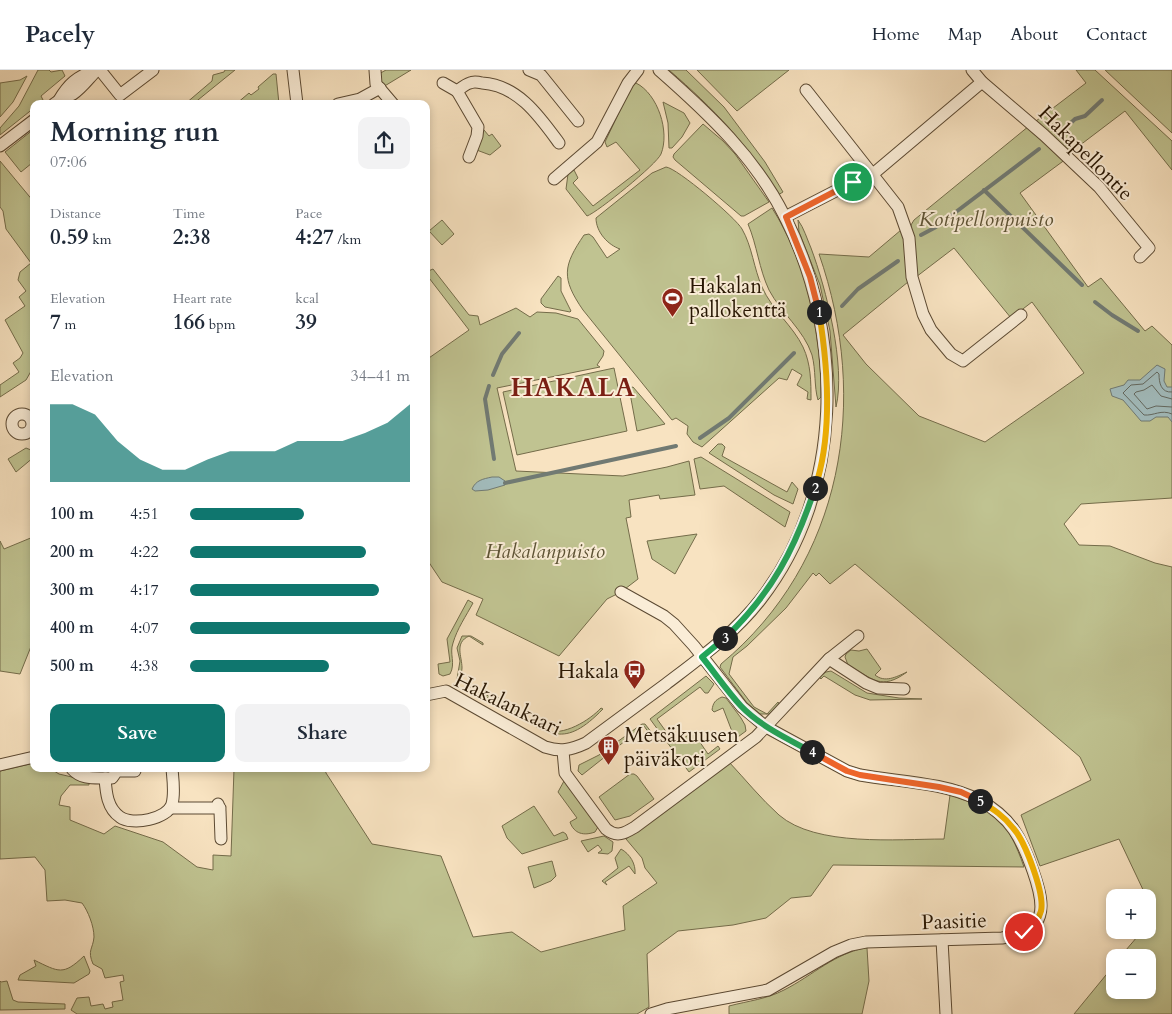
<!DOCTYPE html>
<meta charset="utf-8">
<style>
body{margin:0;font-family:Cardo,serif;background:#f2f2f3;color:#1f2937;height:100vh;display:flex;flex-direction:column;font-size:19px;white-space:nowrap}
*{box-sizing:border-box;margin:0}
p{font-size:16px;color:#747a83}
.icon{flex:none;width:28px;height:28px;fill:none;stroke:currentColor;stroke-width:2;stroke-linecap:round;stroke-linejoin:round}
.map{position:relative;flex:1;overflow:hidden}
.sheet{position:absolute;left:30px;top:30px;width:400px;height:672px;display:flex;flex-direction:column;background:#fff;border-radius:10px;box-shadow:0 2px 8px #0003}
.sheet>*{flex:none}
.controls{position:absolute;left:1106px;top:819px;display:grid;gap:10px}
.controls a{display:grid;place-items:center;width:50px;height:50px;border-radius:10px;background:#fff;box-shadow:0 2px 8px #0003;font-size:25px}
.pin{position:absolute;display:grid;place-items:center;width:42px;height:42px;color:#fff;margin:-21px;border:2px solid #fff;border-radius:50%;box-shadow:0 1px 5px #0007}
.km{position:absolute;width:25px;height:25px;margin:-12px;border-radius:50%;background:#222;color:#fff;font-size:14px;line-height:25px;text-align:center}
.round{display:grid;place-items:center;flex:none;width:52px;height:52px;border-radius:10px;background:#f2f2f3}
.head{display:flex;align-items:center;justify-content:space-between;height:85px;padding:0 20px}
h1{font-size:28px;font-weight:700;line-height:38px}
.stats{display:grid;grid-template-columns:repeat(3,1fr);gap:8px;height:85px;padding:5px 20px}
.stats div{display:grid;align-content:center}
.stats b{font-size:21px;font-weight:700}
.stats small{font-size:14px;font-weight:400}
.stats p{font-size:14px}
.chart{height:140px;padding:10px 20px}
.chart p{display:flex;justify-content:space-between}
.chart svg{width:100%;height:90px;margin-top:5px;fill:#0f766e;opacity:.7}
.cta{display:flex;gap:10px;margin-top:auto;padding:10px 20px}
.cta a{flex:1;height:58px;border-radius:10px;background:#0f766e;color:#fff;font-size:20px;font-weight:700;line-height:58px;text-align:center}
.cta a+a{background:#f2f2f3;color:#1f2937}
ul{padding:0 20px;list-style:none;font-size:16px}
li{display:grid;grid-template-columns:80px 60px 1fr;align-items:center;height:38px}
li i{height:12px;border-radius:6px;background:#0f766e}
header{display:flex;align-items:center;gap:30px;box-sizing:border-box;height:70px;padding:0 25px;background:#fff;border-bottom:1px solid #e0e1e3}
header strong{font-size:24px}
nav{display:flex;gap:28px;margin-inline-start:auto;font-size:18px}
.map>svg:first-child{display:block}
</style>
<header>
<strong>Pacely</strong>
<nav><a>Home</a><a>Map</a><a>About</a><a>Contact</a></nav>
</header>
<div class="map">
<svg width="1172" height="944" viewBox="0 0 1172 944">
<rect width="100%" height="100%" fill="#f8e3c1"/>
<filter id="stains"><feTurbulence type="fractalNoise" baseFrequency=".004" numOctaves="4"/><feColorMatrix values="0 0 0 0 .2 0 0 0 0 .09 0 0 0 0 .02 0 0 0 .5 -.17"/></filter>
<radialGradient id="worn" r=".72"><stop offset=".6" stop-color="#630" stop-opacity="0"/><stop offset="1" stop-color="#630" stop-opacity=".3"/></radialGradient>
<g fill="#c0c391" stroke="#746c4a">
<path d="M38,0H49L51,2L62,0L65,6L41,26L43,30L39,34H34V38L0,65V58L19,36Z"/>
<path d="M225,0H235L193,34H185L212,11L213,5L224,2Z"/>
<path d="M386,0H411L383,17L377,5Z"/>
<path d="M669,0H686L724,37L765,92L783,122L778,125C748,74 714,39 669,0Z"/>
<path d="M697,0H789L737,41Z"/>
<path d="M1076,0H1095L1172,71V100L1125,41L1071,82L1036,51L1086,13Z"/>
<path d="M1105,0H1172V63Z"/>
<path d="M273,4H276L279,34H236L249,23L251,25L259,19L258,17Z"/>
<path d="M27,6L13,32L0,47V13L20,10Z"/>
<path d="M636,13C658,24 670,62 661,84C657,94 598,142 587,146L566,119L568,104L571,100H574L578,108L573,113L593,136L640,100L616,72L607,77L605,72L631,17Z"/>
<path d="M663,32L684,43L690,53L682,67L672,78H669L668,53Z"/>
<path d="M479,54L489,66L492,64L501,76L490,85L474,79Z"/>
<path d="M703,54L723,71L735,84L769,132L744,146H741L675,90L673,87L674,84Z"/>
<path d="M1029,56L1066,89L1020,123L1088,217L1101,208L1145,261L1152,256L1172,275V428L1081,434L1064,454L1079,475L1110,476L1155,493L1172,497V944H1074L1115,894V920H1148V888L1120,887L1143,860H1148V854L1155,845L1119,769L1040,796L1021,745L1091,710L1080,687L855,494L830,514L819,503L816,506L813,503L786,538L747,576L733,587L729,604L754,637L767,644L778,632L780,635L769,644H760L747,633L720,597L721,594C844,492 870,330 819,184L869,187L901,160L905,168L908,212L843,265L866,294L919,346L985,372L1084,303L1032,232L1011,248L954,178L916,207L911,155L914,150Z"/>
<path d="M34,59V88L30,90L32,93L21,102L5,82Z"/>
<path d="M0,91L34,132V296L26,310L0,327V315L19,302L13,293L20,288L23,283L5,250L25,236L19,227L26,221L18,210L20,202L31,193L6,159L3,141L0,137Z"/>
<path d="M666,97C677,98 736,148 742,159C752,176 754,199 762,217C772,240 793,256 803,277C811,294 811,312 811,330L807,329L808,322L797,315L802,305L792,299L787,310L779,308L702,377L693,372L687,364L688,356L676,348L672,350L583,240C561,208 563,196 584,165L589,164L593,167L607,188L620,179C608,175 596,162 596,148L652,103Z"/>
<path d="M772,138C807,193 821,263 821,327L818,330C814,317 816,300 812,285C804,260 781,243 769,220C759,199 757,175 748,154Z"/>
<path d="M442,150L454,164L442,175L429,161Z"/>
<path d="M798,150C804,158 807,169 811,178C826,218 846,296 836,337L830,261L820,215L799,162Z"/>
<path d="M433,199L469,245L478,246L480,255L516,238L530,247L537,242L556,243L578,249L604,281L603,286L597,295L600,297L497,318L516,401L623,406L667,397L689,391L695,425L660,429L659,425L629,430L631,447L626,448L638,509L621,522L607,529L559,586L476,545L483,529L442,512L426,488V290L469,260L426,204V202Z"/>
<path d="M558,206L561,208V221L571,241L570,242L545,237L541,233V229Z"/>
<path d="M614,298L627,361L517,385L503,322Z"/>
<path d="M633,317L665,354L637,361L629,318Z"/>
<path d="M718,374H722L725,377L722,386L787,422L792,412L798,419L793,434L774,425L709,383Z"/>
<path d="M26,378L31,380L34,387L16,402L8,389Z"/>
<path d="M701,387L790,442L785,457L724,416L700,419L694,389Z"/>
<path d="M697,464L675,504L652,489L647,471Z"/>
<path d="M33,467L34,574H32L20,604L0,601V471L4,479Z"/>
<path d="M468,530L473,533C466,546 457,559 453,573C449,584 456,593 450,604L443,606L439,604L438,594L450,592L447,569Z"/>
<path d="M462,566H471L483,573V575L469,566C454,573 462,586 462,598C462,602 460,606 459,610L494,629V625L504,631L501,636L457,609L460,591L457,578Z"/>
<path d="M867,579L881,599L875,605C885,613 896,607 907,602C881,621 873,609 848,595L845,587L846,584L851,580L859,581Z"/>
<path d="M831,601L867,623L899,628L922,629L870,630L855,625L824,606L821,609L819,607L826,602Z"/>
<path d="M706,606L714,614L708,623H705L700,617L657,649L675,674L693,662L708,684L718,676L720,679L689,702L650,649Z"/>
<path d="M722,627L726,628L741,648L745,655L746,661L731,672L728,669L733,664L723,638L714,642L712,640C713,633 715,630 722,627Z"/>
<path d="M512,635L520,640L518,644C527,649 536,656 545,660C563,667 590,650 601,638L603,639C564,679 550,665 508,640Z"/>
<path d="M642,654H645L659,672L656,673L644,656L582,705L578,701L579,695L599,685Z"/>
<path d="M729,692C745,709 761,729 779,745C816,777 897,769 944,769L950,725C996,740 1008,751 1024,797L833,795L811,826L791,828L766,848L733,855L678,861L647,884L649,937L637,944H77L71,940L77,928L89,927L91,936L103,934L105,939L113,937L112,932L123,930L120,912L124,911L123,905L105,908L102,899L93,894C87,880 93,879 94,867C94,856 88,841 82,833L65,830L47,831L45,800L35,787L0,789V701L34,693V699H51L59,704L89,711V715H70L61,726L59,735L70,737V750L104,764L115,756L163,772L197,797L213,800V785L231,786L234,699H325L326,703L372,774L441,786L473,867L512,862L541,882L625,860L623,836L657,813L645,798L642,788L626,769Z"/>
<path d="M630,704H634L637,706L654,729L630,746L615,750L599,727Z"/>
<path d="M564,711L598,757L595,762C584,766 574,764 570,752L577,748L558,722Z"/>
<path d="M534,736L554,766L563,762L566,764L568,769L522,784L507,768L502,756Z"/>
<path d="M604,766L613,772L612,781L608,784L598,783L602,780L598,775L588,782L581,771Z"/>
<path d="M621,779C630,784 636,794 635,804L629,796L605,812L607,815L602,811L618,798L615,788Z"/>
<path d="M552,791L556,806L551,811L534,818L528,797Z"/>
<path d="M867,878L869,911L862,944H729V936C748,931 767,929 784,920C812,906 836,882 867,878Z"/>
<path d="M84,886L90,901L89,904L74,913L18,910L20,905L36,896L34,890C59,902 63,906 84,886Z"/>
<path d="M0,911L1,912L7,911L13,930L18,932L65,934V939L0,940Z"/>
</g>
<g fill="#a2bcbd" stroke="#717a73">
<path d="M1157,295L1165,299L1164,311L1167,317H1172V352L1168,347H1156L1150,351H1141L1123,330L1112,326L1110,319L1124,315L1128,310H1140Z"/>
<path d="M492,407H499L505,411V415L488,420L475,421L472,419C476,410 483,409 492,407Z"/>
</g>
<g fill="none" stroke-linecap="round" stroke-linejoin="round">
<g stroke="#646960" stroke-width="1">
<path d="M1172,322C1161,323 1159,313 1159,304L1157,302L1143,314L1131,315L1123,323L1144,345C1154,346 1161,339 1172,344"/>
<path d="M1172,329L1161,326L1152,315L1144,320L1136,322L1134,324L1147,339L1156,336L1172,337"/>
</g>
<g stroke="#717a73" stroke-width="4">
<path d="M1058,65L1075,49L1085,46L1102,30"/>
<path d="M984,120L1082,215"/>
<path d="M921,165L936,157L1039,79"/>
<path d="M1095,232L1112,245L1138,261"/>
<path d="M842,236L858,219L898,191"/>
<path d="M493,305L502,284L519,263"/>
<path d="M489,316L485,329L494,389"/>
<path d="M700,368L729,348L794,283"/>
<path d="M505,413L676,376"/>
</g>
<defs>
<g id="minor">
<path d="M100,0L120,25L153,0"/>
<path d="M293,0L297,34"/>
<path d="M375,0L376,14L393,34"/>
<path d="M529,0L541,5L578,51"/>
<path d="M972,0L982,12L1044,65L1099,117L1149,178L1140,187"/>
<path d="M443,13L457,21"/>
<path d="M806,20L898,137L909,168L912,207L923,244L931,260L951,284L963,291L1021,245"/>
<path d="M59,30C69,13 76,8 94,0"/>
<path d="M54,34C60,29 66,28 73,24C82,18 89,8 97,0"/>
<path d="M338,34L360,29L380,18"/>
<path d="M0,76L34,50"/>
<path d="M469,87L477,66L478,57L457,21C461,18 466,14 470,13C474,11 478,12 482,13C518,15 540,47 559,73"/>
<path d="M554,109L597,72L628,13L638,0"/>
<path d="M785,147L853,112L873,104L982,12"/>
<circle cx="22" cy="354" r="10"/>
<path d="M621,522L664,546L674,554L694,576L742,637L766,657L847,701L860,705C899,712 943,712 979,730C1011,747 1022,769 1033,801C1046,838 1048,861 1002,868L866,872L851,875L834,882L768,920L667,939L651,944"/>
<path d="M829,589L858,566"/>
<path d="M426,625L446,621L545,677C560,682 571,680 586,673C612,654 639,634 666,614C700,588 735,563 761,529C844,422 845,265 785,147C756,88 708,43 659,0"/>
<path d="M563,681L565,703L606,759C617,768 625,763 635,757L756,667L829,589L866,613L878,618L904,619"/>
<path d="M0,695L34,687"/>
<path d="M72,699C81,709 92,708 105,708C106,722 107,738 120,747C132,756 168,749 172,734C175,723 173,710 172,699"/>
<path d="M105,708H112L117,701H135V699"/>
<path d="M218,734L220,741L221,769"/>
<path d="M170,738H220"/>
<path d="M942,870L946,944"/>
</g>
</defs>
<use href="#minor" stroke="#5b4932" stroke-width="13"/>
<use href="#minor" stroke="#faedd7" stroke-width="11"/>
</g>
<g fill="none" stroke-linecap="round" stroke-linejoin="round">
<defs>
<path id="split-1" d="M819,242L810,207L786,147L853,112"/>
<path id="split-2" d="M815,418C833,364 828,297 819,242"/>
<path id="split-3" d="M725,568C772,523 795,479 815,418"/>
<path id="split-4" d="M725,568L702,587C715,603 727,621 741,636C760,656 788,669 812,682"/>
<path id="split-5" d="M812,682L847,701L860,705L939,717L961,722L980,731"/>
<path id="split-6" d="M980,731C993,739 1004,746 1013,758C1025,771 1045,824 1041,841C1039,850 1031,857 1024,862"/>
</defs>
<use href="#split-1" stroke="#fff" stroke-width="10"/>
<use href="#split-2" stroke="#fff" stroke-width="10"/>
<use href="#split-3" stroke="#fff" stroke-width="10"/>
<use href="#split-4" stroke="#fff" stroke-width="10"/>
<use href="#split-5" stroke="#fff" stroke-width="10"/>
<use href="#split-6" stroke="#fff" stroke-width="10"/>
<use href="#split-1" stroke="#f0652b" stroke-width="6"/>
<use href="#split-2" stroke="#f5b400" stroke-width="6"/>
<use href="#split-3" stroke="#22a559" stroke-width="6"/>
<use href="#split-4" stroke="#22a559" stroke-width="6"/>
<use href="#split-5" stroke="#f0652b" stroke-width="6"/>
<use href="#split-6" stroke="#f5b400" stroke-width="6"/>
</g>
<defs>
<symbol id="stadium-pin" viewBox="-11 -11 22 30"><path d="M0 17L-7.5 6A9.5 9.5 0 1 1 7.5 6Z" fill="#8f2418" stroke="#faedd7"/><path d="M0-5a6.5 5 0 1 0 0 10a6.5 5 0 1 0 0-10ZM-3.5-1.8h7v3.6h-7Z" fill="#fff"/></symbol>
<symbol id="bus-pin" viewBox="-11 -11 22 30"><path d="M0 17L-7.5 6A9.5 9.5 0 1 1 7.5 6Z" fill="#8f2418" stroke="#faedd7"/><path d="M-5-6H5V4H4V6H2V4H-2V6H-4V4H-5ZM-3.5-4V0h7V-4ZM-3.5 1.2v1.5H-2V1.2ZM2 1.2v1.5H3.5V1.2Z" fill="#fff"/></symbol>
<symbol id="building-pin" viewBox="-11 -11 22 30"><path d="M0 17L-7.5 6A9.5 9.5 0 1 1 7.5 6Z" fill="#8f2418" stroke="#faedd7"/><path d="M-4-6H4V6H1V3H-1V6H-4ZM-2.5-4.3h1.7v1.8h-1.7ZM.8-4.3h1.7v1.8H.8ZM-2.5-1h1.7V.8h-1.7ZM.8-1h1.7V.8H.8Z" fill="#fff"/></symbol>
</defs>
<g fill-rule="evenodd">
<use href="#stadium-pin" x="660" y="216" width="25" height="34"/>
<use href="#bus-pin" x="622" y="588" width="25" height="34"/>
<use href="#building-pin" x="596" y="664" width="25" height="34"/>
</g>
<g text-anchor="middle" stroke-width="4" stroke-linejoin="round" paint-order="stroke">
<g font-size="21" fill="#271603" stroke="#faedd7">
<text transform="translate(1086 83) rotate(45)" y="7">Hakapellontie</text>
<text transform="translate(508 634) rotate(26)" y="7">Hakalankaari</text>
<text transform="translate(954 851) rotate(-2)" y="7">Paasitie</text>
</g>
<g font-size="21" font-style="italic" fill="#5d5335" stroke="#faedd7">
<text x="986" y="156">Kotipellonpuisto</text>
<text x="545" y="488">Hakalanpuisto</text>
</g>
<g font-size="21" fill="#271603" stroke="#faedd7" text-anchor="start">
<text x="689" y="223">Hakalan<tspan x="689" dy="24">pallokenttä</tspan></text>
<text x="619" y="608" text-anchor="end">Hakala</text>
<text x="624" y="672">Metsäkuusen<tspan x="624" dy="24">päiväkoti</tspan></text>
</g>
<g font-size="26" font-weight="bold" letter-spacing="1" fill="#7a1f14" stroke="#faedd7">
<text x="573" y="326">HAKALA</text>
</g>
</g>
<rect width="100%" height="100%" filter="url(#stains)"/>
<rect width="100%" height="100%" fill="url(#worn)"/>
</svg>
<div class="controls">
<a>+</a>
<a>−</a>
</div>
<div class="pin" style="left:853px;top:112px;background:#1e9e55"><svg class="icon" aria-label="arrive" viewBox="0 0 24 24"><path d="M6 21V4h12l-3 4 3 4H6"/></svg></div>
<div class="pin" style="left:1024px;top:862px;background:#d93025"><svg class="icon" aria-label="check" viewBox="0 0 24 24"><path d="M5 12l5 5 9-10"/></svg></div>
<b class="km" style="left:819px;top:242px">1</b>
<b class="km" style="left:815px;top:418px">2</b>
<b class="km" style="left:725px;top:568px">3</b>
<b class="km" style="left:812px;top:682px">4</b>
<b class="km" style="left:980px;top:731px">5</b>
<section class="sheet">
<div class="head"><div><h1>Morning run</h1><p>07:06</p></div><a class="round"><svg class="icon" aria-label="share" viewBox="0 0 24 24"><path d="M12 15V3M7 8l5-5 5 5M5 13v7h14v-7"/></svg></a></div>
<div class="stats">
<div><p>Distance</p><b>0.59<small> km</small></b></div>
<div><p>Time</p><b>2:38</b></div>
<div><p>Pace</p><b>4:27<small> /km</small></b></div>
</div>
<div class="stats">
<div><p>Elevation</p><b>7<small> m</small></b></div>
<div><p>Heart rate</p><b>166<small> bpm</small></b></div>
<div><p>kcal</p><b>39</b></div>
</div>
<div class="chart"><p><span>Elevation</span>34–41 m</p>
<svg viewBox="0 0 160 44" preserveAspectRatio="none"><path d="M0 44V6L10 6L20 11L30 24L40 33L50 38L60 38L70 33L80 29L90 29L100 29L110 24L120 24L130 24L140 20L150 15L160 6V44z"/></svg>
</div>
<ul>
<li><b>100 m</b>4:51<i style="width:52%"></i></li>
<li><b>200 m</b>4:22<i style="width:80%"></i></li>
<li><b>300 m</b>4:17<i style="width:86%"></i></li>
<li><b>400 m</b>4:07<i style="width:100%"></i></li>
<li><b>500 m</b>4:38<i style="width:63%"></i></li>
</ul>
<div class="cta"><a>Save</a><a>Share</a></div>
</section>
</div>
